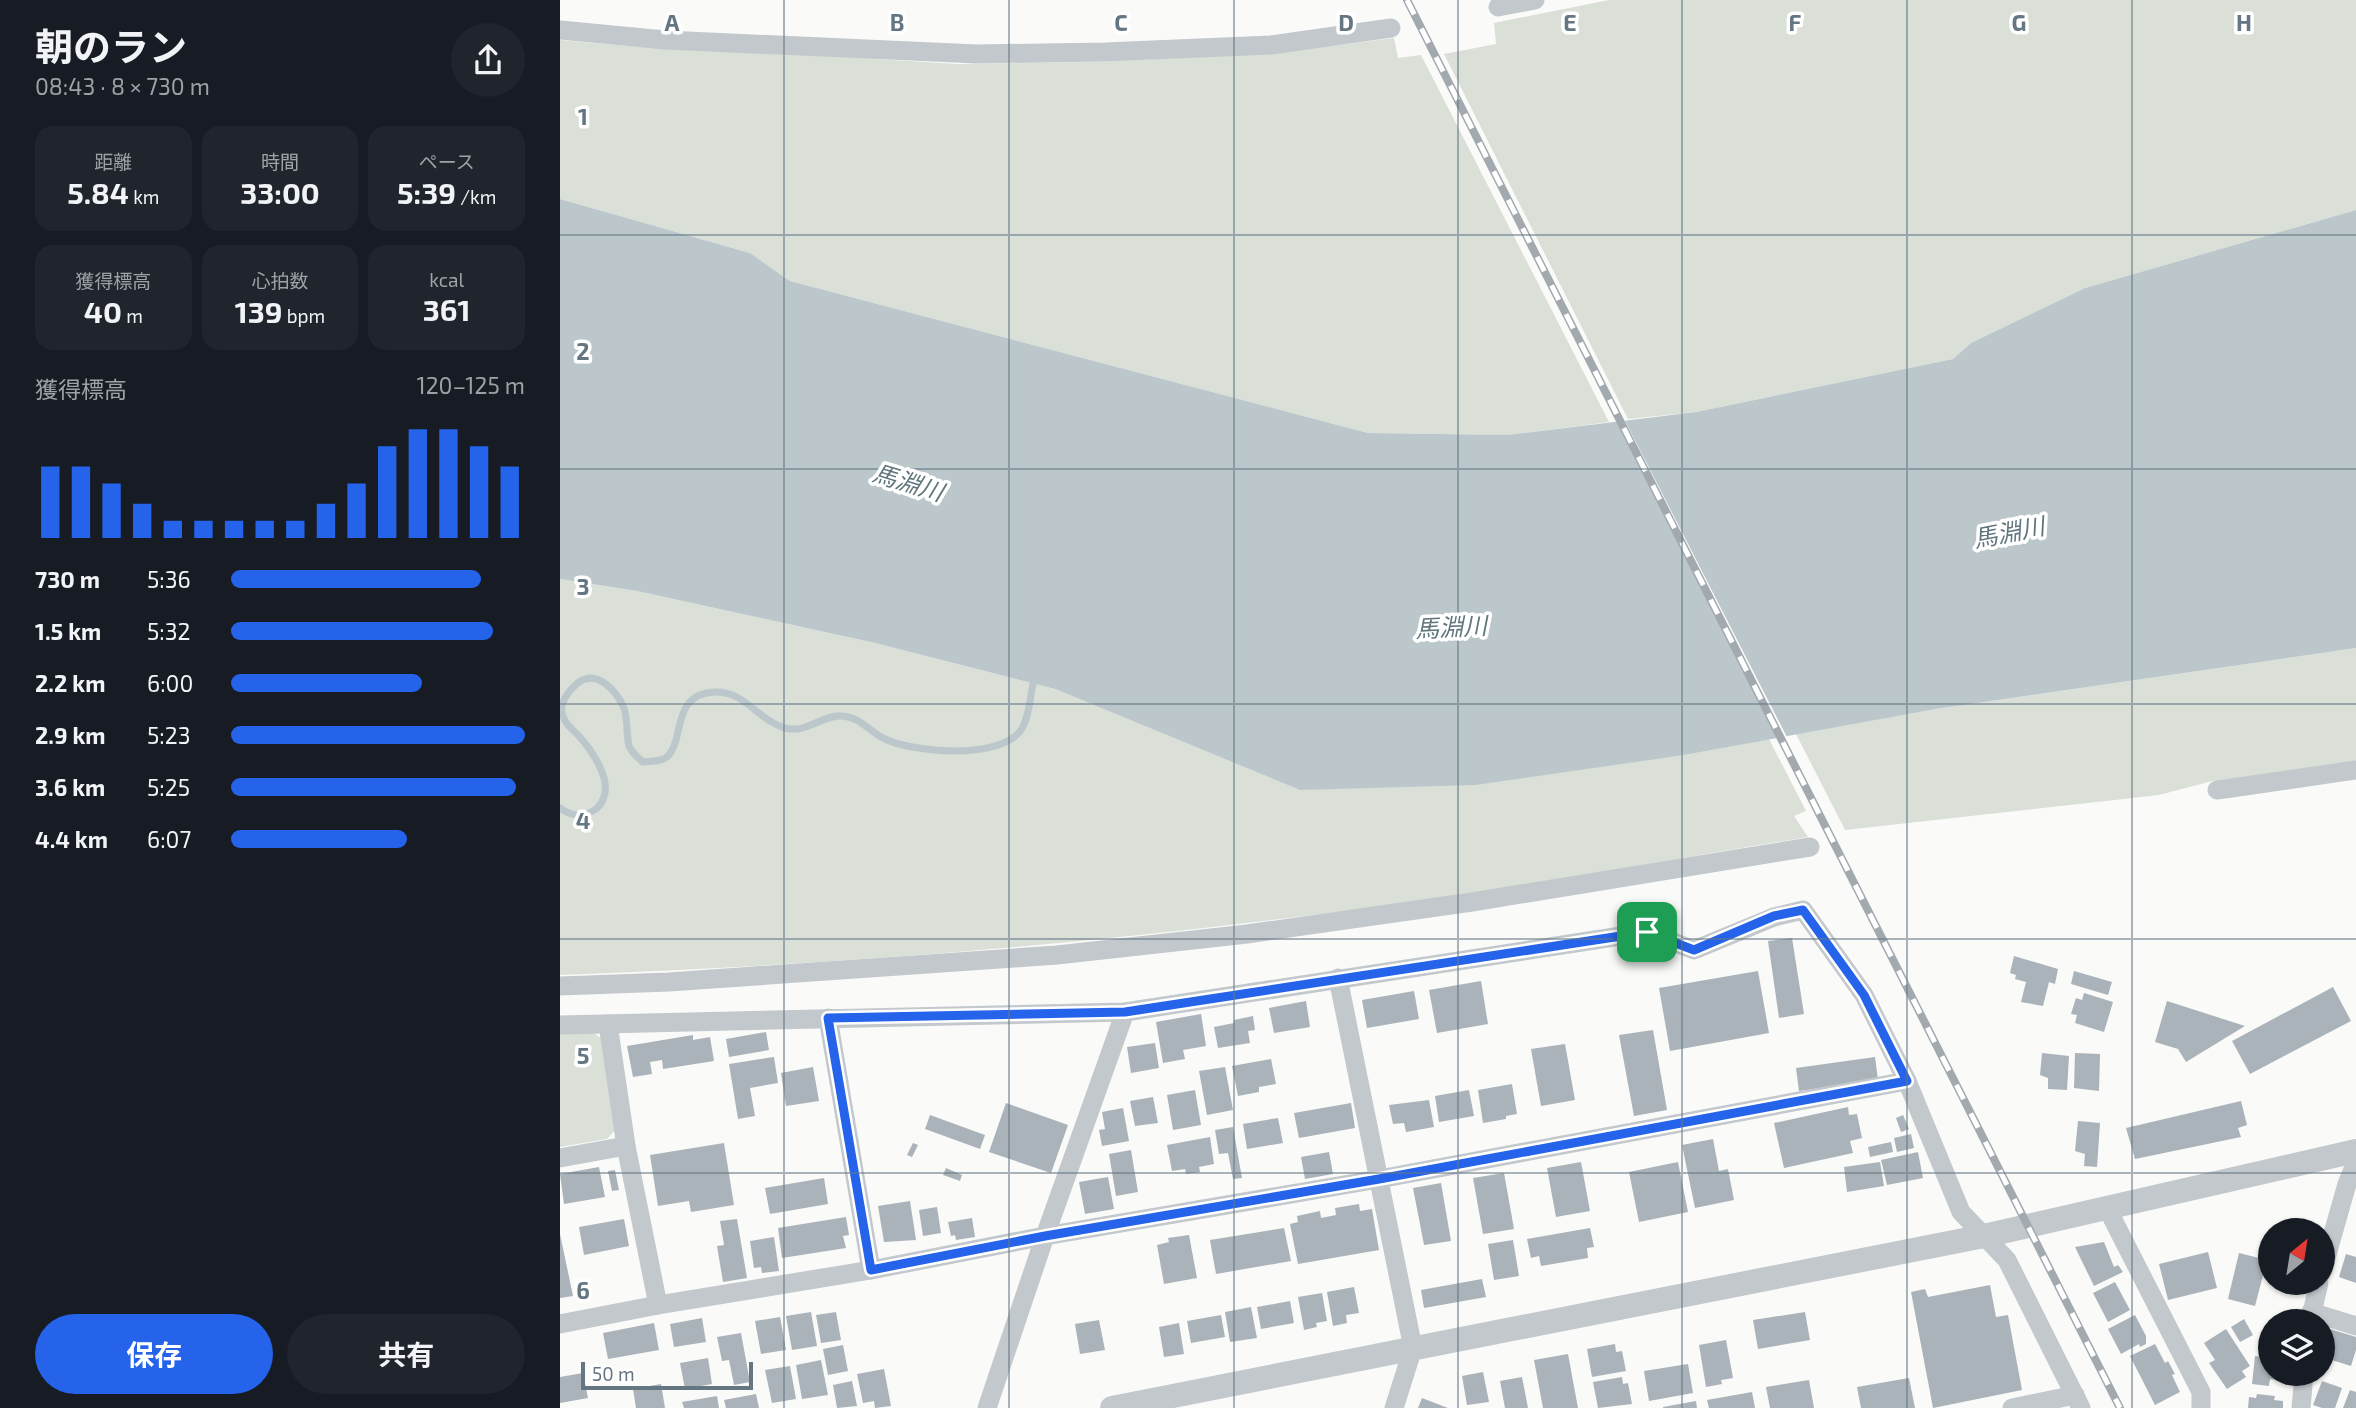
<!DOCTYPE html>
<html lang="ja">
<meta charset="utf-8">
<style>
body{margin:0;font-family:"Exo 2","Noto Sans JP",sans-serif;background:#20242c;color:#f1f3f6;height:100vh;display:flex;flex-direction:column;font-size:26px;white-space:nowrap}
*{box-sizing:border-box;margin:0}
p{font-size:23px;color:#9ea1a6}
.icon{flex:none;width:38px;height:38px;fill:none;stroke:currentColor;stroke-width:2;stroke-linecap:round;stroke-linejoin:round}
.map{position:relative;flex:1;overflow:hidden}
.details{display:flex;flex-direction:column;background:#171b24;width:560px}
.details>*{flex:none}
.needle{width:46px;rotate:30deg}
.tools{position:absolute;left:1698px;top:1218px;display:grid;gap:14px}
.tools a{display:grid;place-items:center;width:77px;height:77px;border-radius:50%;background:#171b24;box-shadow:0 2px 5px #0004;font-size:35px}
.scale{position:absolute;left:21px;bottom:18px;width:172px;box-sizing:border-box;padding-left:7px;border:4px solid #657683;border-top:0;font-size:19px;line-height:24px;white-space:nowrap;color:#657683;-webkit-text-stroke:5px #fff;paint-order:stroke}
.pin{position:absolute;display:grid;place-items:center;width:60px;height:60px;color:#fff;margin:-30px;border-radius:14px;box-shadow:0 4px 10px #0006}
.round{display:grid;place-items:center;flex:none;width:74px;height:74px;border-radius:37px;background:#20242c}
.overview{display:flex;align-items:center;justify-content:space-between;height:119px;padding:0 35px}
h1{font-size:38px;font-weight:700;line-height:52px}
.figures{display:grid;grid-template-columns:repeat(3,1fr);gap:10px;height:119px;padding:7px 35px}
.figures div{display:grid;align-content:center;border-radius:18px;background:#20242c;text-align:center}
.figures b{font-size:30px;font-weight:700}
.figures small{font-size:19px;font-weight:400}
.figures p{font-size:19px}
.chart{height:196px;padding:14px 35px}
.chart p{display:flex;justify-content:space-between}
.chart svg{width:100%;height:126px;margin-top:7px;stroke:#2563eb;stroke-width:6}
.cta{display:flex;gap:14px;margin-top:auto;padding:14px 35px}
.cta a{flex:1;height:80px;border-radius:42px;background:#2563eb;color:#fff;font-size:28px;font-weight:700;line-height:80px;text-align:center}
.cta a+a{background:#20242c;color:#f1f3f6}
ul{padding:0 35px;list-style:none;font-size:23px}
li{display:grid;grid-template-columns:112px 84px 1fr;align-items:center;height:52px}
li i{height:18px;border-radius:9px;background:#2563eb}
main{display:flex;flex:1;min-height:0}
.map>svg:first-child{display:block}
</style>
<main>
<section class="details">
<div class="overview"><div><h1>朝のラン</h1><p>08:43 · 8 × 730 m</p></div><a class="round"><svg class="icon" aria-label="share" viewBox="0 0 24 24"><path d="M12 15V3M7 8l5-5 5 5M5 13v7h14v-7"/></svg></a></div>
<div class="figures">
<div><p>距離</p><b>5.84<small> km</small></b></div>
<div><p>時間</p><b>33:00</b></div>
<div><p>ペース</p><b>5:39<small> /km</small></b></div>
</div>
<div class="figures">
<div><p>獲得標高</p><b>40<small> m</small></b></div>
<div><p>心拍数</p><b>139<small> bpm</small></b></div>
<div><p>kcal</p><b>361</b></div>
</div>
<div class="chart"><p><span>獲得標高</span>120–125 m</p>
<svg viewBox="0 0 160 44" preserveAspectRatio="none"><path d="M5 44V19M15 44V19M25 44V25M35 44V32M45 44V38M55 44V38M65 44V38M75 44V38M85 44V38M95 44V32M105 44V25M115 44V12M125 44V6M135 44V6M145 44V12M155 44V19"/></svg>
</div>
<ul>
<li><b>730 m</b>5:36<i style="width:85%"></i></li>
<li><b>1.5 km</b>5:32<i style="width:89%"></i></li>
<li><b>2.2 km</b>6:00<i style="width:65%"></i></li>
<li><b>2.9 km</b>5:23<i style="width:100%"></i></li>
<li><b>3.6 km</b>5:25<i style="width:97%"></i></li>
<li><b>4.4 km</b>6:07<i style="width:60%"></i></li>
</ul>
<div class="cta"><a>保存</a><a>共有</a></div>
</section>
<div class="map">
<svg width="1796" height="1408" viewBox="0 0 1796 1408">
<rect width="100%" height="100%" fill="#fafaf8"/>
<g fill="#dadfd7">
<path d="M1049,0H1796V210L1525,288L1411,343L1393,359L1136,412L1068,419L884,54L936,44L934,23Z"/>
<path d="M834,38L838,58L861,55L1049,422L948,435L808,433L230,281L190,253L0,199V40L80,47L168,50L397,64L534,62L709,54Z"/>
<path d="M0,579L77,591L315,643L495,689L740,790L1124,755L1209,739L1246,811L1234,816L1248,837C1113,859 978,885 843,903C564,942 282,965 0,975Z"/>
<path d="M1796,648V762L1652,781L1599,795L1285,830L1236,734L1376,709Z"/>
<path d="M31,1031L42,1039L56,1129L47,1139L0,1147V1032Z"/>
</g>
<path fill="#bbc7cb" d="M0,199L190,253L230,281L808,433L948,435L1136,412L1393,359L1411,343L1525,288L1796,210V648L1376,709L1124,755L915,785L740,790L495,689L315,643L77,591L0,579Z"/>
<path fill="#fafaf8" d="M1063,417L1228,739L1219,741L1055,418Z"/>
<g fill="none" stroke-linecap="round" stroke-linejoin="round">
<path stroke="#bbc7cb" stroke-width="7" d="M0,808C7,813 16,817 25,814C34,812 41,806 44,797C51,778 31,749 18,735C11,728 4,723 2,713C0,701 10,689 19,682C38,669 57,692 64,708C68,720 66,734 69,746C72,753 77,757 83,762C91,761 102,762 108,756C125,738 111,694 155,692C185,691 199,721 225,728C247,734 263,714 282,716C300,717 309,731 323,738C352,753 440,760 461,730C469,718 470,698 473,684"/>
</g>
<g fill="#aab3b9">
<path d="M1232,938L1244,1014L1219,1018L1208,941Z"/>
<path d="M1454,956L1498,969L1495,984L1489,982L1483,1006L1461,1002L1466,982L1455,979L1456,975L1450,973Z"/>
<path d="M1198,971L1209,1033L1110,1051L1099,988Z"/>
<path d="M1514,971L1552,982L1548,995L1511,984Z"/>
<path d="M921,981L928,1024L877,1033L869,990Z"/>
<path d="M1773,987L1791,1021L1690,1074L1672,1041Z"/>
<path d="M854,991L859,1019L807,1028L802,1000Z"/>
<path d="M1524,993L1553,1002L1544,1032L1515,1023L1517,1015L1511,1014L1516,998L1522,1000Z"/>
<path d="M746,1001L750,1027L714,1033L709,1008Z"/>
<path d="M1607,1001L1685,1026L1626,1062L1618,1049L1595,1042Z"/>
<path d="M641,1014L646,1046L623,1050L625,1059L603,1063L596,1022Z"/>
<path d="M693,1016L695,1030L688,1031L690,1043L658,1048L654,1027L674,1023V1020Z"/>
<path d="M1093,1030L1107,1110L1074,1116L1059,1035Z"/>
<path d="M206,1032L209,1050L169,1057L166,1039Z"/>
<path d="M133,1035V1040L150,1037L154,1061L103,1069L102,1060L90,1062L92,1074L73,1077L67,1046Z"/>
<path d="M595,1043L599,1068L571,1073L567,1047Z"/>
<path d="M1005,1044L1015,1100L981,1106L971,1049Z"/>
<path d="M1482,1053L1509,1056L1507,1090L1488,1089V1078L1480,1075Z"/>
<path d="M1515,1053L1540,1054L1539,1091L1514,1088Z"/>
<path d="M214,1057L218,1083L190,1088L195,1116L178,1119L169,1064Z"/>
<path d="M1315,1057L1318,1080L1239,1091L1236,1068Z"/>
<path d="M711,1059L716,1084L699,1087V1092L678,1096L672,1066Z"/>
<path d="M253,1067L259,1101L226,1106L221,1073Z"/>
<path d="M665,1067L673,1110L647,1115L639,1071Z"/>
<path d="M952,1084L957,1114L946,1116V1119L923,1123L918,1090Z"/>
<path d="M635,1090L641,1125L613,1130L607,1095Z"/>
<path d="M909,1090L914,1116L879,1122L875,1096Z"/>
<path d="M593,1097L598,1123L575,1126L570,1101Z"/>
<path d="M869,1100L874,1127L846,1132L844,1123L833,1124L829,1105Z"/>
<path d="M1681,1101L1687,1125L1678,1128L1681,1137L1575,1159L1566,1128Z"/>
<path d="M446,1103L508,1125L491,1173L429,1152Z"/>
<path d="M791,1103L795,1128L739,1138L734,1113Z"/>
<path d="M1288,1107L1289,1115L1297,1114L1302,1138L1290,1141L1293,1153L1224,1168L1214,1123Z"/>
<path d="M563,1108L569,1141L542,1146L539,1130L545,1129L542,1112Z"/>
<path d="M370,1115L425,1135L420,1149L365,1129Z"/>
<path d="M1343,1115L1349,1129L1341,1132L1336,1118Z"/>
<path d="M718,1118L723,1143L687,1149L683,1124Z"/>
<path d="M1518,1121L1540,1123L1537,1167L1524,1166L1525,1154L1515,1151Z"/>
<path d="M673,1127L682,1178L673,1179L668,1153L659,1154L655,1130Z"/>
<path d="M1351,1134L1354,1148L1337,1152L1334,1138Z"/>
<path d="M650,1137L654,1164L639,1167L640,1172L626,1174L625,1169L612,1171L607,1145Z"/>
<path d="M1153,1139L1159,1171L1168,1169L1174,1200L1135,1208L1122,1145Z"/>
<path d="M1331,1142L1333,1152L1310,1157L1308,1147Z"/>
<path d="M164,1143L174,1205L131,1212L129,1201L98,1206L90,1155Z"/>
<path d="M353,1143L358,1145L352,1157L347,1155Z"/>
<path d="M571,1150L578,1192L556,1196L549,1154Z"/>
<path d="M769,1152L773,1174L745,1179L741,1157Z"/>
<path d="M1358,1152L1363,1178L1327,1185L1321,1160Z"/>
<path d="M1021,1162L1030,1211L996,1217L987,1168Z"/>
<path d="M1118,1162L1128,1212L1079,1222L1069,1172Z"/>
<path d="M1320,1162L1324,1186L1287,1192L1284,1167Z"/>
<path d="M39,1167L45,1197L4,1204L0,1174Z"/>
<path d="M386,1168L402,1175L400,1181L383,1175Z"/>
<path d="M55,1170L59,1190L52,1191L48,1171Z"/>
<path d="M944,1173L954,1229L923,1234L913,1178Z"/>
<path d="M548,1177L554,1209L525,1214L519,1182Z"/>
<path d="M264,1178L268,1204L210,1214L205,1188Z"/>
<path d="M881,1183L891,1241L864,1245L853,1188Z"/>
<path d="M350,1201L356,1240L324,1242L318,1206Z"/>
<path d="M799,1204L800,1211L812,1209L819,1250L738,1264L730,1224L738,1222L737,1216L760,1211L761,1218L776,1215L775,1208Z"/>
<path d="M377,1207L381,1233L363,1236L359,1210Z"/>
<path d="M286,1217L289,1235L283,1236L286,1248L222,1258L218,1228Z"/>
<path d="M412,1218L415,1237L396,1240L395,1235L391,1236L388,1222Z"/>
<path d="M64,1219L69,1246L24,1255L19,1227Z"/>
<path d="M177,1219L187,1278L163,1282L157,1246L164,1245L160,1221Z"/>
<path d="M724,1228L731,1261L656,1274L650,1240Z"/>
<path d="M1030,1228L1034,1247L1027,1248L1028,1258L981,1266L979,1256L971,1258L967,1239Z"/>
<path d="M0,1234L13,1296L0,1298Z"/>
<path d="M629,1235L637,1278L604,1284L597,1245L609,1242L608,1238Z"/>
<path d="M214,1237L219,1271L202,1273L201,1267L194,1268L190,1241Z"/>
<path d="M953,1240L959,1276L934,1280L928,1244Z"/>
<path d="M1544,1242L1554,1267L1558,1265L1563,1272L1534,1286L1515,1247Z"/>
<path d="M1648,1252L1657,1288L1608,1300L1599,1264Z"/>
<path d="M1679,1253L1707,1260L1695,1306L1668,1299Z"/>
<path d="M1786,1254L1796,1257V1283L1779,1277Z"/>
<path d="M922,1279L926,1297L864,1308L861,1290Z"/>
<path d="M1555,1282L1570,1310L1548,1322L1533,1293Z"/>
<path d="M1430,1285L1436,1317L1448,1315L1462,1390L1373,1408L1351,1292L1365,1289L1368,1297Z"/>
<path d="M794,1287L799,1313L786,1315L787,1323L773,1326L767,1292Z"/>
<path d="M762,1293L767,1321L756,1323L757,1327L744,1330L738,1297Z"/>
<path d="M730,1301L734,1323L701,1329L697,1307Z"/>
<path d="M691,1307L697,1338L670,1342L665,1312Z"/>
<path d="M251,1312L257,1346L232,1350L226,1316Z"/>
<path d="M276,1312L281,1340L261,1343L256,1315Z"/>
<path d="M1245,1312L1250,1340L1198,1349L1193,1320Z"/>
<path d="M661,1315L665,1337L631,1343L627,1321Z"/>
<path d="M1575,1315L1586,1336V1344L1580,1347L1579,1344L1561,1354L1548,1329Z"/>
<path d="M220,1317L226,1350L201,1354L195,1321Z"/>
<path d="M142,1318L146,1342L114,1347L110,1324Z"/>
<path d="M1684,1319L1693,1335L1680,1342L1671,1327Z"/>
<path d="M539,1320L545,1350L520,1354L515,1324Z"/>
<path d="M94,1323L99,1350L48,1359L43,1333Z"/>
<path d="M619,1323L624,1354L604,1357L599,1327Z"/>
<path d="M1767,1328L1796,1337V1350L1791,1366L1762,1357V1343Z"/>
<path d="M1666,1329L1690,1366L1682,1371L1686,1377L1667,1389L1649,1363L1655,1360L1644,1343Z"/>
<path d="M181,1333L190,1382L174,1385L169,1360L162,1361L157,1337Z"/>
<path d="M1166,1340L1173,1378L1161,1380L1162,1384L1146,1387L1139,1345Z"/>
<path d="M1055,1344L1056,1352L1062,1351L1066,1371L1032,1377L1027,1349Z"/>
<path d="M1595,1344L1605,1363L1608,1361L1615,1374L1612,1375L1620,1392L1595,1405L1570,1356Z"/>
<path d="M283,1345L288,1371L268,1375L263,1349Z"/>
<path d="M1008,1354L1018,1408H983L974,1360Z"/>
<path d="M1695,1356L1710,1358V1374H1719V1380L1710,1379L1709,1386L1692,1384Z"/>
<path d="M148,1358L152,1384L125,1389L120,1363Z"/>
<path d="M261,1360L268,1395L242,1399L236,1365Z"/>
<path d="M1128,1364L1133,1393L1089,1401L1084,1371Z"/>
<path d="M230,1366L236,1399L212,1403L205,1370Z"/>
<path d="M324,1369L331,1406L315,1408L314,1401L303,1403L297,1374Z"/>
<path d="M923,1372L929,1402L907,1405L902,1376Z"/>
<path d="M23,1373L28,1398L0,1403V1377Z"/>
<path d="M962,1377L968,1408H945L940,1381Z"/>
<path d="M1062,1377L1063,1384L1068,1383L1072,1404L1038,1408L1033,1382Z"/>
<path d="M1349,1378L1355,1408H1301L1297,1387Z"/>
<path d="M1249,1380L1254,1408H1210L1206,1387Z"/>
<path d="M292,1381L297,1406L277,1408L273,1385Z"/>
<path d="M1762,1381L1782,1388L1775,1408H1762L1753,1405Z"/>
<path d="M101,1384L105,1408H76L73,1389Z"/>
<path d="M1790,1390L1796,1392V1408H1783Z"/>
<path d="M1192,1392L1195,1408H1149L1147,1400Z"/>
<path d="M196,1394L199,1408H166L164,1400Z"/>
<path d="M1697,1394L1715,1396L1714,1400L1723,1401V1408H1688L1689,1397L1696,1398Z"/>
<path d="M157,1396L159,1408H124L122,1402Z"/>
<path d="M862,1398L888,1408H858Z"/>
<path d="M1136,1401L1137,1408H1103V1407Z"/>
</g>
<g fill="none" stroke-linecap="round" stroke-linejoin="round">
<g stroke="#c3c8cc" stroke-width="19">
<path d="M938,7L975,0"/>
<path d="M0,30L105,40L417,54L545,52L711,45L831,28"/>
<path d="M1657,790L1796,770"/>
<path d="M778,978L853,1348L834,1408"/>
<path d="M0,986L109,982L497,955L687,934L912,902L1250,847"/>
<path d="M268,1018L311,1270"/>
<path d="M48,1024L66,1146L98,1305"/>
<path d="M0,1025L565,1012L1087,932L1134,950L1214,917L1243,910L1304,995L1347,1081L1401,1212L1447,1260L1521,1408"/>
<path d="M0,1158L66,1146"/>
<path d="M1546,1206L1641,1392V1408"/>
<path d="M1762,1272L1787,1184L1796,1162"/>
<path d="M1751,1312L1796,1326"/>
<path d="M1750,1321L1759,1283"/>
<path d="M0,1324L98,1305L311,1270L485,1236L819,1179L1347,1081"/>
<path d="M427,1408L485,1236L565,1012"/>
<path d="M1452,1408L1515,1395"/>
<path d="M1741,1408L1744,1374"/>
</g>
<path stroke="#c3c8cc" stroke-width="24" d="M552,1408L1424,1236L1796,1151"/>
<defs>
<path id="rail" d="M847,0L1560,1408"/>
</defs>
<use href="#rail" stroke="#a2aab0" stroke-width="8"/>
<use href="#rail" stroke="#fff" stroke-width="5" stroke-dasharray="16" stroke-linecap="butt"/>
</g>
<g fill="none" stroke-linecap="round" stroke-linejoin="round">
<defs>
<path id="route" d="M1243,910L1304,995L1347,1081L819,1179L485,1236L311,1270L268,1018L565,1012L1087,932L1134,950L1214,916Z"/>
</defs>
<use href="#route" stroke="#fff" stroke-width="14"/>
<use href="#route" stroke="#2563eb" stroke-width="9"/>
</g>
<path fill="none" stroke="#657683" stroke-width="2" stroke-opacity="0.55" d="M224,0V1408M449,0V1408M674,0V1408M898,0V1408M1122,0V1408M1347,0V1408M1572,0V1408M0,235H1796M0,469H1796M0,704H1796M0,939H1796M0,1173H1796"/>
<g text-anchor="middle" stroke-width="7" stroke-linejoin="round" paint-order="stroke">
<g font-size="24" font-style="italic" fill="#60757c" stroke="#fff">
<text transform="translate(348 483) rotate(17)" y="8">馬淵川</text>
<text transform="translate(1449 533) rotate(-11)" y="8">馬淵川</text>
<text transform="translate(891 628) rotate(-3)" y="8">馬淵川</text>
</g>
</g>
<g font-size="23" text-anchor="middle" font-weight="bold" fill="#657683" stroke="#fff" stroke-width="7" stroke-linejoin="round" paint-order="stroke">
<text x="112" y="31">A</text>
<text x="337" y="31">B</text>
<text x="561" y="31">C</text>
<text x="786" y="31">D</text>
<text x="1010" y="31">E</text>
<text x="1235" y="31">F</text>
<text x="1459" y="31">G</text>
<text x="1684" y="31">H</text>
<text x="23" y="125">1</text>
<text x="23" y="360">2</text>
<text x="23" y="595">3</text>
<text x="23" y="829">4</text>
<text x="23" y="1064">5</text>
<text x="23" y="1299">6</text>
</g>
</svg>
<div class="tools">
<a><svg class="needle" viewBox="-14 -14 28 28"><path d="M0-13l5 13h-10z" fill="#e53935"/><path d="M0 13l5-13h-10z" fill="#9ea1a6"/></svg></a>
<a><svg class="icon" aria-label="layers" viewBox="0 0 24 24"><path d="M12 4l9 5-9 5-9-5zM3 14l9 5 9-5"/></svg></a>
</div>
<div class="scale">50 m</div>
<div class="pin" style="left:1087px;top:932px;background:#1e9e55"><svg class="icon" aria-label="arrive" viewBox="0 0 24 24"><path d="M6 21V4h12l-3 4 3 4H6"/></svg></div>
</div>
</main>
